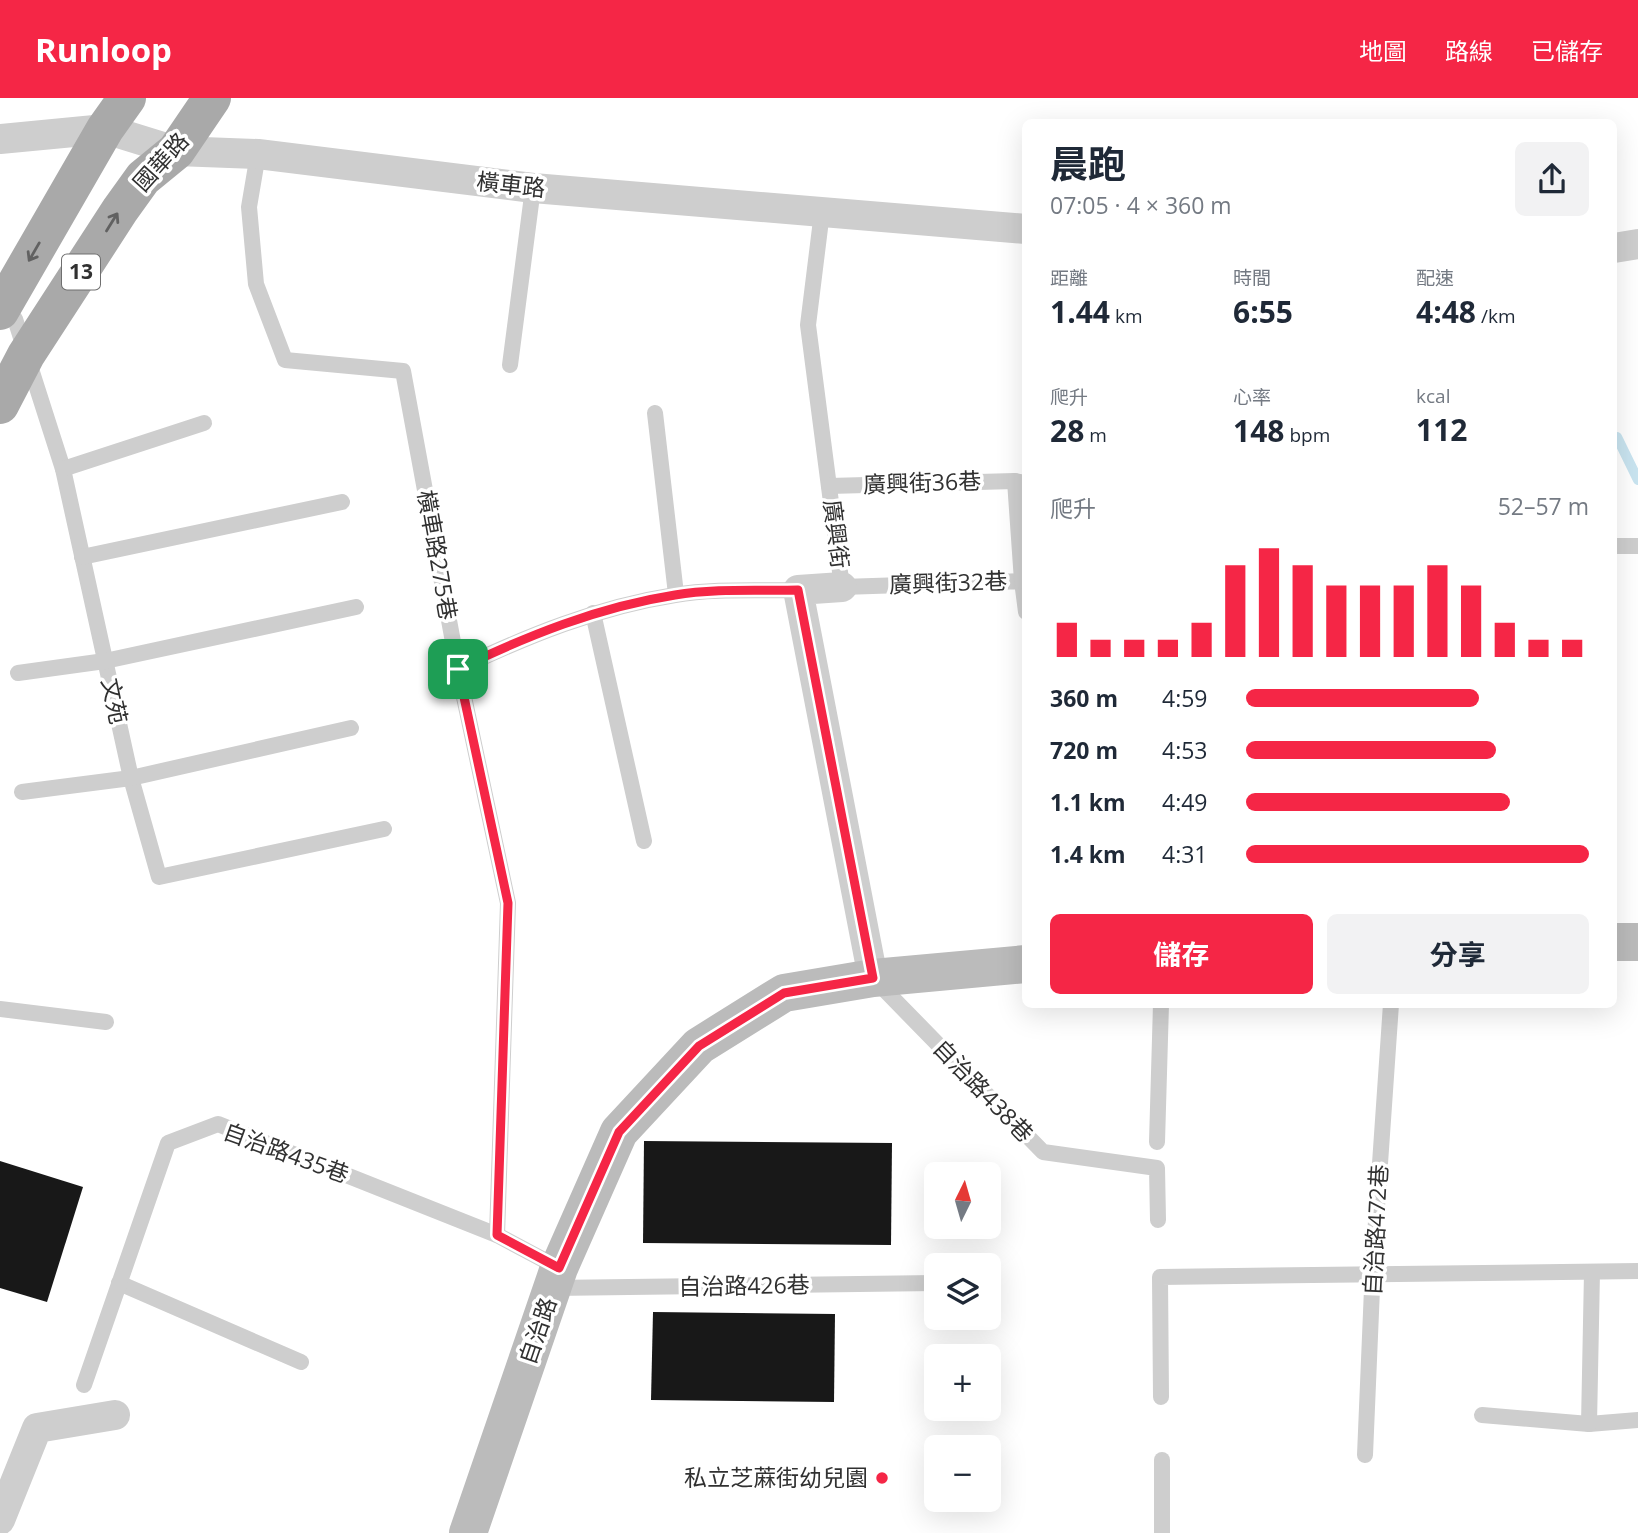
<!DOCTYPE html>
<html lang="zh-TW">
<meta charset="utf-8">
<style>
body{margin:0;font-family:"Open Sans","Noto Sans TC",sans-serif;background:#f2f2f3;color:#1f2937;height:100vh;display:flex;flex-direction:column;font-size:26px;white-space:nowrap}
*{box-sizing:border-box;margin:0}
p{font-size:23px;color:#747a83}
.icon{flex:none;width:38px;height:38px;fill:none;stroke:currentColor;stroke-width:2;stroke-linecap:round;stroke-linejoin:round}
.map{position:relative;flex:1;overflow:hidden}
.panel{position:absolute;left:1022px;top:21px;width:595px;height:889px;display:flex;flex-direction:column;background:#fff;border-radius:10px;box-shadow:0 7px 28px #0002}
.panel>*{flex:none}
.needle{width:46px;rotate:5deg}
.fabs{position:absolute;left:924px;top:1064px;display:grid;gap:14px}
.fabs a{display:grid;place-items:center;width:77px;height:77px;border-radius:10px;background:#fff;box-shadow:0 7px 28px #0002;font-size:35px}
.pin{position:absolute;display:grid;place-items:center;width:60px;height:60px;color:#fff;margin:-30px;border-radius:14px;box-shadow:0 4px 10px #0006}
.round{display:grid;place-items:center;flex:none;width:74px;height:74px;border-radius:10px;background:#f2f2f3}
.head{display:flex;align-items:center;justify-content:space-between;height:119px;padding:0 28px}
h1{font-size:38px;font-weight:700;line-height:52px}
.metrics{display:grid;grid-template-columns:repeat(3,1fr);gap:10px;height:119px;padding:7px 28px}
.metrics div{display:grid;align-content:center}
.metrics b{font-size:30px;font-weight:700}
.metrics small{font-size:19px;font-weight:400}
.metrics p{font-size:19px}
.chart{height:196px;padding:14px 28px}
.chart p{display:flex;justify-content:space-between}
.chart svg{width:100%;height:126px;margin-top:7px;stroke:#f52646;stroke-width:6}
.primary-button{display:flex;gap:14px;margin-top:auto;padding:14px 28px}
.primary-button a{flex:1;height:80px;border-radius:10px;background:#f52646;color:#fff;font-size:28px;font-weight:700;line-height:80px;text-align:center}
.primary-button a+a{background:#f2f2f3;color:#1f2937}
ul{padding:0 28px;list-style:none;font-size:23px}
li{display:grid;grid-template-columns:112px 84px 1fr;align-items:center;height:52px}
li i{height:18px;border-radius:9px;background:#f52646}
header{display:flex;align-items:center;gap:42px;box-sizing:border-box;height:98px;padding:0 35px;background:#f52646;color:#fff}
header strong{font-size:33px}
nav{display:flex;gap:38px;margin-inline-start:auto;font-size:24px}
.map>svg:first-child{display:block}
</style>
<header>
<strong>Runloop</strong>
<nav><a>地圖</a><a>路線</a><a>已儲存</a></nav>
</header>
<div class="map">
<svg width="1638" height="1435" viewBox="0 0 1638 1435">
<rect width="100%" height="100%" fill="#fff"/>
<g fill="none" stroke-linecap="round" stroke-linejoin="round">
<path stroke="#c9e4f0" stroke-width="10" d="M1617,339L1638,382"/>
</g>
<g fill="#181818">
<path d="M644,1043L892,1045L891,1147L643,1145Z"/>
<path d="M0,1063L83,1089L47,1204L0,1190Z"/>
<path d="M653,1214L835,1216L834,1304L651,1302Z"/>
</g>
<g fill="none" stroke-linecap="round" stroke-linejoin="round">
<g stroke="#cecece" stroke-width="16">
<path d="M258,56L249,109L256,186L285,262L403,273L458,571L508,805L497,1137"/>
<path d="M822,114L808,227L842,489L1022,483L1026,514"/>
<path d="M1,213L15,221L63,371L131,680L159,779L384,731"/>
<path d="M510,267L533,90"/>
<path d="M655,315L676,496"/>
<path d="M63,371L204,325"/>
<path d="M829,388L1015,383"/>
<path d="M1614,448H1638"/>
<path d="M82,459L342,404"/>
<path d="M1022,483L1015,383L1026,385"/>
<path d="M593,515L644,743"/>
<path d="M458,571C527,538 598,509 675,497C715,490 758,493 798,492"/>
<path d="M18,575L105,563L356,509"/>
<path d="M22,694L131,680L351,630"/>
<path d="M877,884L1043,1054L1157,1070L1158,1122"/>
<path d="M0,911L106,924"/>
<path d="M1157,1044L1161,906"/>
<path d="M119,1185L301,1264"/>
<path d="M552,1190L936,1185"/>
<path d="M84,1287L168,1045L218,1026L497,1137L559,1170"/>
<path d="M1161,1299L1160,1179L1638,1173"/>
<path d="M1482,1317L1589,1326L1638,1322"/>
<path d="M1589,1326L1592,1174"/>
<path d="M1365,1357L1373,1167L1391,906"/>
<path d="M1162,1362V1435"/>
</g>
<g stroke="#cecece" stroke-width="30">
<path d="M0,41L105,31L176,53L258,56L533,90L1026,131"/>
<path d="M1614,150L1638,146"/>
<path d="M842,489L798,492L873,880"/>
<path d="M0,1422L37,1330L115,1317"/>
</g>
<g stroke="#bbb" stroke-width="38">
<path d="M1614,844H1638"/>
<path d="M468,1435L559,1170L619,1034L699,948L784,895L873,880L1026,866"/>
</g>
<g stroke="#a9a9a9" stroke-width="38">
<path d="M0,213L105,31L127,0"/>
<path d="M0,307L26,257L120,112L143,80L176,53L212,0"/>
</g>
</g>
<defs><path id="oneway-shaft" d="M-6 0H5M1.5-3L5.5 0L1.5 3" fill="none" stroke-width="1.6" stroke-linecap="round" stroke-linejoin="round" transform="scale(1.75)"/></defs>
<g stroke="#616161">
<use href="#oneway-shaft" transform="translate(112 124) rotate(-58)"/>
<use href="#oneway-shaft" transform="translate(34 154) rotate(120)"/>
</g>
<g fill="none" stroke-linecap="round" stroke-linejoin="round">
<defs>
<path id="route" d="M798,492L873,880L784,895L699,948L619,1034L559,1170L497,1137L508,805L458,571C527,538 598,509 675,497C715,490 758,493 798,492Z"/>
</defs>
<use href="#route" stroke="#fff" stroke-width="14"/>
<use href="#route" stroke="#f52646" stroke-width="9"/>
</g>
<circle fill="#f52646" stroke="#fff" stroke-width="2.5" cx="882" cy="1380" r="7"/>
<g text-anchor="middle" stroke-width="7" stroke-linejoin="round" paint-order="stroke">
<rect fill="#fff" stroke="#6f6f6f" stroke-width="2" x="62" y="156.5" width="38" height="35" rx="5"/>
<g font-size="21" font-weight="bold" fill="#313131">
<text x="81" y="181">13</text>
</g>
<g font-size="23" fill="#313131" stroke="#fff">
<text transform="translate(161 64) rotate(-48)" y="8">國華路</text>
<text transform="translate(511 87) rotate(6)" y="8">橫車路</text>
<text transform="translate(922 385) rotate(-2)" y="8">廣興街36巷</text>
<text transform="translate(836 436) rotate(83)" y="8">廣興街</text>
<text transform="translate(437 457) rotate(80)" y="8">橫車路275巷</text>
<text transform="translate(948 485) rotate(-2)" y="8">廣興街32巷</text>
<text transform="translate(114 603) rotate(78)" y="8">文苑</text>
<text transform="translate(983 993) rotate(46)" y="8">自治路438巷</text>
<text transform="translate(286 1055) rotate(20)" y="8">自治路435巷</text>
<text transform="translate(1376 1132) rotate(-87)" y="8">自治路472巷</text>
<text transform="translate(744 1188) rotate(-1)" y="8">自治路426巷</text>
<text transform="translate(538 1233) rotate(-71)" y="8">自治路</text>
</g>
<g font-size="23" fill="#313131" stroke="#fff" text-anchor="end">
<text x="868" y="1388">私立芝蔴街幼兒園</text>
</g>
</g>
</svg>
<div class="fabs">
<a><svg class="needle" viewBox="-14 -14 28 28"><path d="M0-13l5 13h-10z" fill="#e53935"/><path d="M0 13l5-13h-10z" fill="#747a83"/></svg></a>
<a><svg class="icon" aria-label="layers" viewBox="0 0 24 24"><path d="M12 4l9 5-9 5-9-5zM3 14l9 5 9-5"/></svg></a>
<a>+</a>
<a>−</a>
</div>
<div class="pin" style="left:458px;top:571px;background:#1e9e55"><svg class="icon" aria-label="arrive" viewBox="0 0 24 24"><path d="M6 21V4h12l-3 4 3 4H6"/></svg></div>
<section class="panel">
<div class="head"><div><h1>晨跑</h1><p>07:05 · 4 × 360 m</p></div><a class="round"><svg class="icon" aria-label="share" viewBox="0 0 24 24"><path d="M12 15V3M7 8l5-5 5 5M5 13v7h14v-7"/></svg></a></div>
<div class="metrics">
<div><p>距離</p><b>1.44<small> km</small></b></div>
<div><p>時間</p><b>6:55</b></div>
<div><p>配速</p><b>4:48<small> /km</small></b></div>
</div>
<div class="metrics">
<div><p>爬升</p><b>28<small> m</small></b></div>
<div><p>心率</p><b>148<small> bpm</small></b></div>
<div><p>kcal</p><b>112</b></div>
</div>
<div class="chart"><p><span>爬升</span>52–57 m</p>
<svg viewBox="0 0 160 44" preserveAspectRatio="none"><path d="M5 44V32M15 44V38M25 44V38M35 44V38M45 44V32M55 44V12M65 44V6M75 44V12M85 44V19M95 44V19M105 44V19M115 44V12M125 44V19M135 44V32M145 44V38M155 44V38"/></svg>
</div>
<ul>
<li><b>360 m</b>4:59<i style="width:68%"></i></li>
<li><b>720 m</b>4:53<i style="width:73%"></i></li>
<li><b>1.1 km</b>4:49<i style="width:77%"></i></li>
<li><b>1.4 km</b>4:31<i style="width:100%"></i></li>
</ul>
<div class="primary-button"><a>儲存</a><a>分享</a></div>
</section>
</div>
